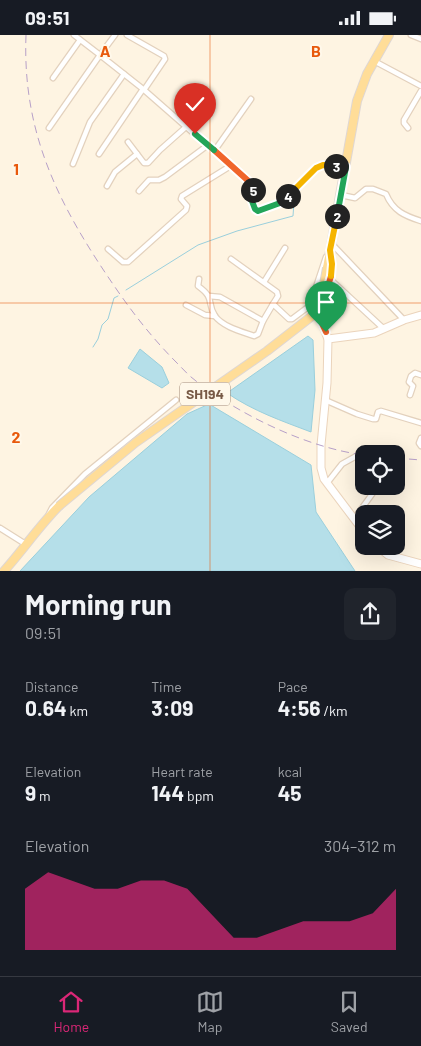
<!DOCTYPE html>
<meta charset="utf-8">
<style>
body{margin:0;font-family:Barlow,sans-serif;background:#20242c;color:#f1f3f6;height:100vh;display:flex;flex-direction:column;font-size:19px;white-space:nowrap}
*{box-sizing:border-box;margin:0}
p{font-size:16px;color:#9ea1a6}
.icon{flex:none;width:28px;height:28px;fill:none;stroke:currentColor;stroke-width:2;stroke-linecap:round;stroke-linejoin:round}
.map{position:relative;height:536px;overflow:hidden}
.side{display:flex;flex-direction:column;background:#171b24;flex:1}
.side>*{flex:none}
.fabs{position:absolute;left:355px;top:410px;display:grid;gap:10px}
.fabs a{display:grid;place-items:center;width:50px;height:50px;border-radius:10px;background:#171b24;box-shadow:0 5px 20px #0002;font-size:25px}
.pin{position:absolute;display:grid;place-items:center;width:42px;height:42px;color:#fff;margin:-51px -21px;border-radius:50% 50% 50% 0;rotate:-45deg;box-shadow:0 0 5px #0007}
.pin .icon{rotate:45deg}
.km{position:absolute;width:25px;height:25px;margin:-12px;border-radius:50%;background:#222;color:#fff;font-size:14px;line-height:25px;text-align:center}
.round{display:grid;place-items:center;flex:none;width:52px;height:52px;border-radius:10px;background:#20242c}
.overview{display:flex;align-items:center;justify-content:space-between;height:85px;padding:0 25px}
h1{font-size:28px;font-weight:700;line-height:38px}
.figures{display:grid;grid-template-columns:repeat(3,1fr);gap:8px;height:85px;padding:5px 25px}
.figures div{display:grid;align-content:center}
.figures b{font-size:21px;font-weight:700}
.figures small{font-size:14px;font-weight:400}
.figures p{font-size:14px}
.chart{height:140px;padding:10px 25px}
.chart p{display:flex;justify-content:space-between}
.chart svg{width:100%;height:90px;margin-top:5px;fill:#db2777;opacity:.7}
.status{display:flex;justify-content:space-between;align-items:center;height:35px;padding:0 25px;background:#171b24;direction:ltr}
.status svg{height:14px;fill:currentColor}
.dock{display:flex;justify-content:space-around;align-items:center;height:70px;border-top:1px solid #363941;background:#171b24;font-size:14px;color:#9ea1a6}
.dock a{display:grid;justify-items:center;gap:2px}
.dock .active{color:#db2777}
.map>svg:first-child{display:block}
</style>
<div class="status"><b>09:51</b><svg viewBox="0 0 49 12"><path d="M0 12V9h3v3zM5 12V6h3v6zM10 12V3h3v9zM15 12V0h3v12zM26 1h20v11H26zM47 4h2v5h-2z"/></svg></div>
<div class="map">
<svg width="421" height="536" viewBox="0 0 421 536">
<rect width="100%" height="100%" fill="#fef4e2"/>
<g fill="#b5dfe9" stroke="#9acfdc">
<path d="M308,301L313,305L315,355L311,397C282,386 253,376 227,358Z"/>
<path d="M140,314L162,332L169,348L162,353L128,333Z"/>
<path d="M209,369L311,430L316,477L355,536H20L89,462L187,379Z"/>
</g>
<g fill="none" stroke-linecap="round" stroke-linejoin="round">
<g stroke="#9acfdc" stroke-width="1">
<path d="M126,255L198,210L237,196L293,181L294,167"/>
<path d="M93,312L98,304L102,290L108,284L114,263L118,261"/>
</g>
<defs>
<g id="street">
<path d="M115,0L100,20L143,54L255,152V154L249,158L256,175L261,176L285,165L319,131L323,129L345,132"/>
<path d="M127,0L164,21L165,24L144,55"/>
<path d="M411,0L421,4"/>
<path d="M374,26L421,51"/>
<path d="M53,43L80,5"/>
<path d="M49,93L100,20L74,0"/>
<path d="M408,93L404,88V85L421,56"/>
<path d="M128,107L144,128H148L160,115L187,91"/>
<path d="M215,115L251,64"/>
<path d="M99,119L143,54"/>
<path d="M73,129L90,87L124,39"/>
<path d="M107,151L115,137L137,119"/>
<path d="M139,156L149,145H159L165,142L208,110"/>
<path d="M341,160L355,163L366,154H373L386,159C393,176 405,181 421,186"/>
<path d="M331,208L404,285"/>
<path d="M108,214L123,227H128L186,175L187,171L181,164L182,161L232,130"/>
<path d="M231,224L277,257L278,261L273,269"/>
<path d="M199,244L198,251C216,264 206,267 215,281C223,292 243,297 254,301L258,299L263,286"/>
<path d="M330,244L384,294"/>
<path d="M264,247L285,213"/>
<path d="M209,261L220,262L263,286L273,269L289,284H292L308,272L311,267L326,222"/>
<path d="M186,270L205,280L215,281"/>
<path d="M410,360L413,351L409,347L411,341L415,338L421,340"/>
<path d="M325,365L357,379L373,384H376L378,377L381,376L421,388"/>
<path d="M421,403L419,408L421,411"/>
<path d="M327,448L342,429L360,419"/>
<path d="M49,479L52,473L85,439L176,365"/>
<path d="M354,484L378,451"/>
<path d="M0,493L27,510"/>
</g>
<g id="secondary">
<path d="M331,217L332,229L331,241L319,281L328,304L327,348L321,410V433L324,444L364,497"/>
<path d="M328,304L374,298L404,285L421,280"/>
<path d="M377,511L388,520L421,529"/>
</g>
<g id="primary">
<path d="M327,233L357,66L367,39L389,0"/>
<path d="M4,536C23,515 39,491 59,471"/>
</g>
</defs>
<use href="#street" stroke="#e3d1bd" stroke-width="7"/>
<use href="#secondary" stroke="#ebd4bc" stroke-width="9"/>
<use href="#primary" stroke="#dfd7d3" stroke-width="10"/>
<use href="#street" stroke="#fff" stroke-width="4.5"/>
<use href="#secondary" stroke="#fff" stroke-width="7"/>
<use href="#primary" stroke="#ffdd98" stroke-width="8"/>
<g stroke="#b7a0c8" stroke-width="1" stroke-dasharray="8 5" stroke-linecap="butt">
<path d="M26,0C22,101 61,174 117,255C135,281 154,305 177,328C183,334 189,341 196,346C240,380 308,413 364,420"/>
<path d="M396,423L421,425"/>
</g>
<defs>
<path id="primary-bridge" d="M59,471L135,408L267,316L312,281L321,266L327,233"/>
</defs>
<use href="#primary-bridge" stroke="#dfd7d3" stroke-width="10" stroke-linecap="butt"/>
<use href="#primary-bridge" stroke="#ffdd98" stroke-width="8"/>
</g>
<g fill="none" stroke-linecap="round" stroke-linejoin="round">
<defs>
<path id="split-1" d="M326,297L319,282L331,241"/>
<path id="split-2" d="M331,241L332,229L330,215L337,181"/>
<path id="split-3" d="M336,131L346,132L337,181"/>
<path id="split-4" d="M288,161L316,133L323,130L336,131"/>
<path id="split-5" d="M253,155L249,158L255,174L258,176L280,168L288,161"/>
<path id="split-6" d="M214,115L255,152L253,155"/>
<path id="split-7" d="M195,99L214,115"/>
</defs>
<use href="#split-1" stroke="#fff" stroke-width="10"/>
<use href="#split-2" stroke="#fff" stroke-width="10"/>
<use href="#split-3" stroke="#fff" stroke-width="10"/>
<use href="#split-4" stroke="#fff" stroke-width="10"/>
<use href="#split-5" stroke="#fff" stroke-width="10"/>
<use href="#split-6" stroke="#fff" stroke-width="10"/>
<use href="#split-7" stroke="#fff" stroke-width="10"/>
<use href="#split-1" stroke="#f0652b" stroke-width="6"/>
<use href="#split-2" stroke="#f5b400" stroke-width="6"/>
<use href="#split-3" stroke="#22a559" stroke-width="6"/>
<use href="#split-4" stroke="#f5b400" stroke-width="6"/>
<use href="#split-5" stroke="#22a559" stroke-width="6"/>
<use href="#split-6" stroke="#f0652b" stroke-width="6"/>
<use href="#split-7" stroke="#22a559" stroke-width="6"/>
</g>
<path fill="none" stroke="#e8590c" stroke-width="1" stroke-opacity="0.55" d="M210,0V536M0,268H421"/>
<g text-anchor="middle" stroke-width="4" stroke-linejoin="round" paint-order="stroke">
<rect fill="#fff8ea" stroke="#a08977" stroke-width="1" x="180" y="347.5" width="50" height="23" rx="4"/>
<g font-size="14" font-weight="bold" fill="#785a46">
<text x="205" y="364">SH194</text>
</g>
</g>
<g font-size="16" text-anchor="middle" font-weight="bold" fill="#e8590c" stroke="#fff8ea" stroke-width="4" stroke-linejoin="round" paint-order="stroke">
<text x="105" y="22">A</text>
<text x="316" y="22">B</text>
<text x="16" y="140">1</text>
<text x="16" y="408">2</text>
</g>
</svg>
<div class="fabs">
<a><svg class="icon" aria-label="locate" viewBox="0 0 24 24"><circle cx="12" cy="12" r="6"/><path d="M12 2v4M12 18v4M2 12h4M18 12h4"/></svg></a>
<a><svg class="icon" aria-label="layers" viewBox="0 0 24 24"><path d="M12 4l9 5-9 5-9-5zM3 14l9 5 9-5"/></svg></a>
</div>
<div class="pin" style="left:326px;top:297px;background:#1e9e55"><svg class="icon" aria-label="arrive" viewBox="0 0 24 24"><path d="M6 21V4h12l-3 4 3 4H6"/></svg></div>
<div class="pin" style="left:195px;top:99px;background:#d93025"><svg class="icon" aria-label="check" viewBox="0 0 24 24"><path d="M5 12l5 5 9-10"/></svg></div>
<b class="km" style="left:337px;top:181px">2</b>
<b class="km" style="left:336px;top:131px">3</b>
<b class="km" style="left:288px;top:161px">4</b>
<b class="km" style="left:253px;top:155px">5</b>
</div>
<section class="side">
<div class="overview"><div><h1>Morning run</h1><p>09:51</p></div><a class="round"><svg class="icon" aria-label="share" viewBox="0 0 24 24"><path d="M12 15V3M7 8l5-5 5 5M5 13v7h14v-7"/></svg></a></div>
<div class="figures">
<div><p>Distance</p><b>0.64<small> km</small></b></div>
<div><p>Time</p><b>3:09</b></div>
<div><p>Pace</p><b>4:56<small> /km</small></b></div>
</div>
<div class="figures">
<div><p>Elevation</p><b>9<small> m</small></b></div>
<div><p>Heart rate</p><b>144<small> bpm</small></b></div>
<div><p>kcal</p><b>45</b></div>
</div>
<div class="chart"><p><span>Elevation</span>304–312 m</p>
<svg viewBox="0 0 160 44" preserveAspectRatio="none"><path d="M0 44V14L10 6L20 10L30 14L40 14L50 10L60 10L70 14L80 26L90 38L100 38L110 34L120 30L130 30L140 30L150 26L160 14V44z"/></svg>
</div>
</section>
<nav class="dock">
<a class="active"><svg class="icon" aria-label="home" viewBox="0 0 24 24"><path d="M3 11l9-7 9 7M6 9v11h12V9"/></svg>Home</a>
<a><svg class="icon" aria-label="map" viewBox="0 0 24 24"><path d="M3 6l6-2 6 2 6-2v14l-6 2-6-2-6 2zM9 4v14M15 6v14"/></svg>Map</a>
<a><svg class="icon" aria-label="saved" viewBox="0 0 24 24"><path d="M7 4h10v16l-5-4-5 4z"/></svg>Saved</a>
</nav>
